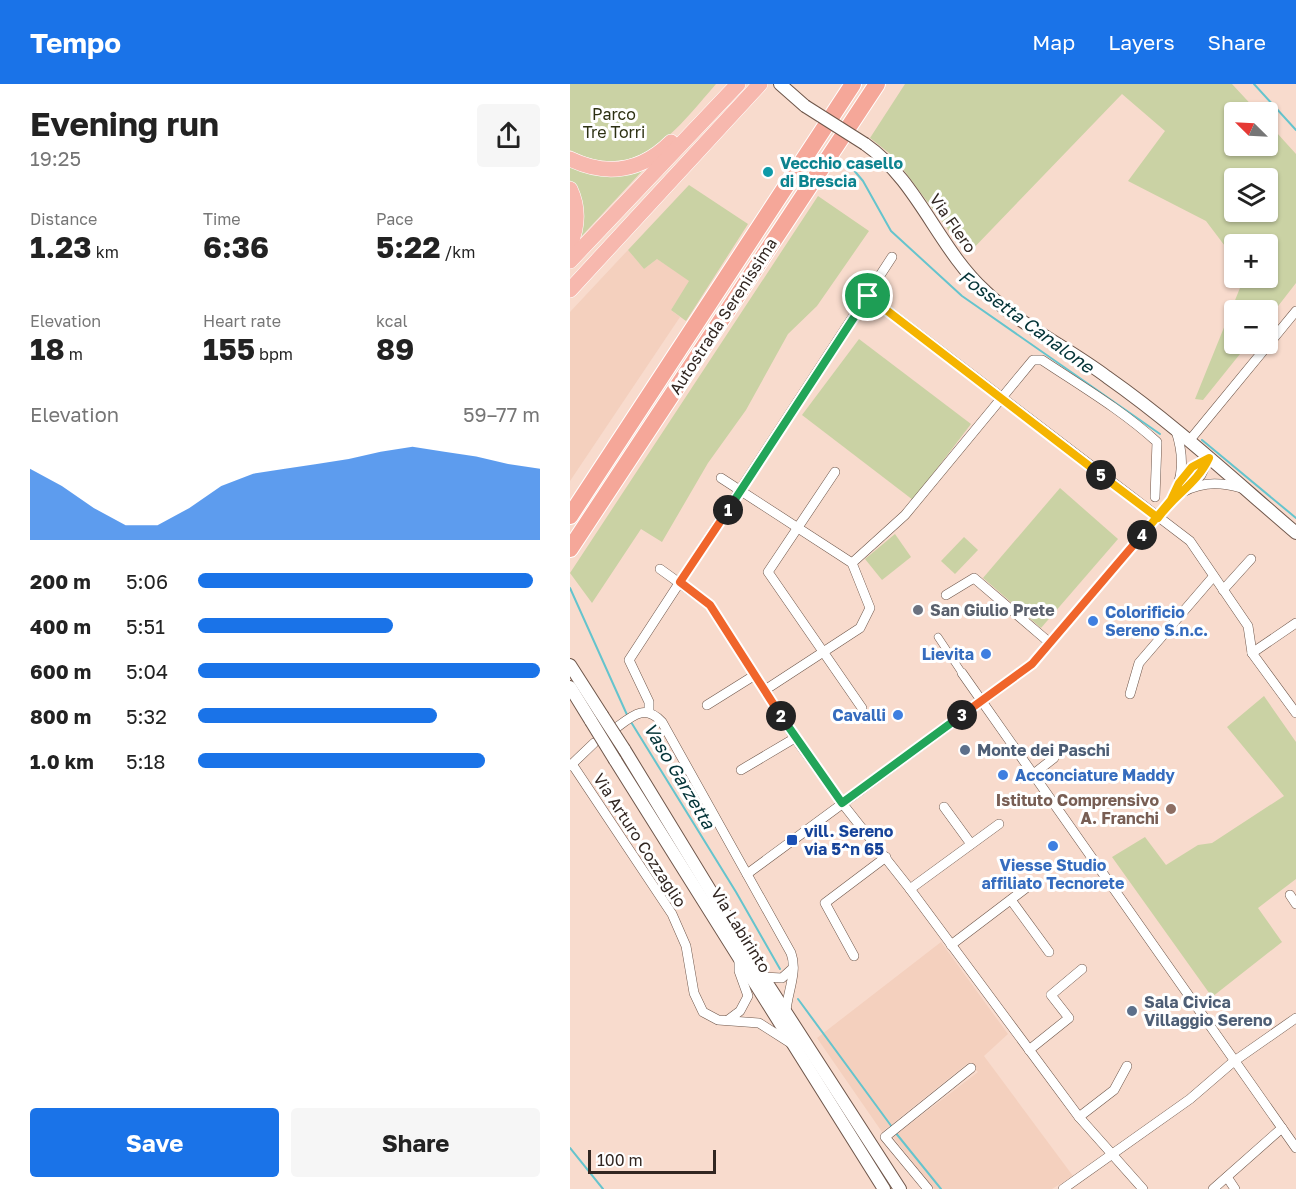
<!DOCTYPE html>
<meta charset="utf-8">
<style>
body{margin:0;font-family:"Golos Text",sans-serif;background:#f6f6f6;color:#222;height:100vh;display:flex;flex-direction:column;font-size:22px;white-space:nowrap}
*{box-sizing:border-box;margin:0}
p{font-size:20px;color:#767676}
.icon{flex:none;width:33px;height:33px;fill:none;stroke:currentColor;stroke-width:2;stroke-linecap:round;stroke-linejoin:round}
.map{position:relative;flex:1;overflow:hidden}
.drawer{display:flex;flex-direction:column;background:#fff;width:570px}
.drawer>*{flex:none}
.needle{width:39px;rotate:294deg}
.fabs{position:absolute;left:654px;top:18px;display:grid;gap:12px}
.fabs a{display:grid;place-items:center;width:54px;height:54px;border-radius:6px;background:#fff;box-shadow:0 2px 4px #0004;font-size:30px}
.scale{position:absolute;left:18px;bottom:15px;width:128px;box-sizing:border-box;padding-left:6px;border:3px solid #312621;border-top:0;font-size:16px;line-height:21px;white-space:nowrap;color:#312621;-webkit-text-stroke:4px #fff;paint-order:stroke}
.pin{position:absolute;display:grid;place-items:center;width:51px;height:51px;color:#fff;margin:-26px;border:3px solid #fff;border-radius:50%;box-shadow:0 2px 6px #0007}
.km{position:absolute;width:30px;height:30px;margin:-15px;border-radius:50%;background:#222;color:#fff;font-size:16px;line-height:30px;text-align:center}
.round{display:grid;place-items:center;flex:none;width:63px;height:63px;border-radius:6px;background:#f6f6f6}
.summary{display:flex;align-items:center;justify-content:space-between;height:102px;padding:0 30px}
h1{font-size:33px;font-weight:700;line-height:45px}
.metrics{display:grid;grid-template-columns:repeat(3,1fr);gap:9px;height:102px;padding:6px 30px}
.metrics div{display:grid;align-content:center}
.metrics b{font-size:30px;font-weight:700}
.metrics small{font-size:16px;font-weight:400}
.metrics p{font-size:16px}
.chart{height:168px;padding:12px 30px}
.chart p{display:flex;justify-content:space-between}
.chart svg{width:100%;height:108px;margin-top:6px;fill:#1a73e8;opacity:.7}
.action{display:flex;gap:12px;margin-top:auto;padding:12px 30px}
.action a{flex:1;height:69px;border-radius:6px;background:#1a73e8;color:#fff;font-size:24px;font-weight:700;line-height:69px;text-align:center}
.action a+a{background:#f6f6f6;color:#222}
ul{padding:0 30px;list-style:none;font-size:20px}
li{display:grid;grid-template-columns:96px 72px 1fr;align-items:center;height:45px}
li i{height:15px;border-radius:8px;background:#1a73e8}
header{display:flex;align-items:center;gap:36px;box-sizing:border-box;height:84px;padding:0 30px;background:#1a73e8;color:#fff}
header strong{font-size:28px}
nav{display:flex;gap:33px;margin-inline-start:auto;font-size:21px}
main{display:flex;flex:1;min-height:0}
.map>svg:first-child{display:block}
</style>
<header>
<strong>Tempo</strong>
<nav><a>Map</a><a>Layers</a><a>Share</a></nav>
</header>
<main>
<section class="drawer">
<div class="summary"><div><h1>Evening run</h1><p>19:25</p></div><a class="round"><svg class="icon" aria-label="share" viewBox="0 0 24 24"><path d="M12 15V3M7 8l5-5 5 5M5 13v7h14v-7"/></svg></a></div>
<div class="metrics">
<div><p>Distance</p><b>1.23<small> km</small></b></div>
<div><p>Time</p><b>6:36</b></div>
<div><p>Pace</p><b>5:22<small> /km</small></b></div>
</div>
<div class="metrics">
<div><p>Elevation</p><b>18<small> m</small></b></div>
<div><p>Heart rate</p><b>155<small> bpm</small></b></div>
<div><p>kcal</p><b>89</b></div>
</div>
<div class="chart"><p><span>Elevation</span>59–77 m</p>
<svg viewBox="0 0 160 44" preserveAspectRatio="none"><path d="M0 44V15L10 22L20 31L30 38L40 38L50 31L60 22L70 17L80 15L90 13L100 11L110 8L120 6L130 8L140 10L150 13L160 15V44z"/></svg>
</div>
<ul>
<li><b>200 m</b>5:06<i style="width:98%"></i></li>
<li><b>400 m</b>5:51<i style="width:57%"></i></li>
<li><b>600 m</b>5:04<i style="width:100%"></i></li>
<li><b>800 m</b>5:32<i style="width:70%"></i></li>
<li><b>1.0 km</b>5:18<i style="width:84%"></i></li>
</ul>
<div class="action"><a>Save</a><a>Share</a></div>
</section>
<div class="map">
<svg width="726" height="1105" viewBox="0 0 726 1105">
<rect width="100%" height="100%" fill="#f8dbcd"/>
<g fill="#f4d0be">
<path d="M58,166L74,185L87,175L120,197L101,226L110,233L0,397V228Z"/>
<path d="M371,858L438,950L414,972L503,1092L482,1105H364L323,1053L408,988L398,979L312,1048L247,954Z"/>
</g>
<g fill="#cad2a4" fill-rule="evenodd">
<path d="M0,0H146C105,47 68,101 0,66Z"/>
<path d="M335,0H662L688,28H664V62H698V39L726,70V199L698,235V226H664V260H678L633,316L625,315L674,194H698V160H664V174L636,137L558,97L595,47L552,10L397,171L324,73L300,54ZM664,94H698V128H664Z"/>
<path d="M0,81C26,95 47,89 74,85L9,155L7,108L0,96Z"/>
<path d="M119,101L178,140L116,237L101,226L119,197L87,175L74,185L58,166Z"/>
<path d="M248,112L299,147L247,222L218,250L176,326L138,379L92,458L71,445L22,519L0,489Z"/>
<path d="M289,255L401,340L343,416L232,331Z"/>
<path d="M490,404L548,455L471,544L413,494Z"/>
<path d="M325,450L341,473L312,496L295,475Z"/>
<path d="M394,453L408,466L385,490L371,477Z"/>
<path d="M694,612L726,658V795L688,824L712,858L642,913L542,773L575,753L596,781L628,761L642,759L714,712L657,643Z"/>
</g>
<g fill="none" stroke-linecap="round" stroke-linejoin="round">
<g stroke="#65c4cd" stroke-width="2">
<path d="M684,0L726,46"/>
<path d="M277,78L293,97L321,147L392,212L590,350"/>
<path d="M632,356L726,434"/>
<path d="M0,504L58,633"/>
<path d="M61,638L166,808L210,885"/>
<path d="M228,915L322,1043"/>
<path d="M325,1048L371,1105"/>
<path d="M0,1064L33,1105"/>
</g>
<defs>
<path id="pedestrian" d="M368,553L392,589"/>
<g id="minor">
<path d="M299,212L620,457L678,542L682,569L726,629"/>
<path d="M619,357L726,227"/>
<path d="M265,388L198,488L292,624"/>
<path d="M151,394L282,479"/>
<path d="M611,397L623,383L639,374"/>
<path d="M620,403L631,391L639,374"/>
<path d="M605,413C626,398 647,397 671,404"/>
<path d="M90,485L140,521L225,654L272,719L340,805L509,1033L573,1105"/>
<path d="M653,506L681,475"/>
<path d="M376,511L404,494L480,559"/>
<path d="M682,569L726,539"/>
<path d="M392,589L726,1064"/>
<path d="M195,606L290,544L300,524L282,479L335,431L463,276H472C511,302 552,326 587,358L585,413"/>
<path d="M560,610L569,579L643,493"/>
<path d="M137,621L185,591"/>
<path d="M79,628V618L59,576L322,173"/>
<path d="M46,644C63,631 75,620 92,638L221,869C228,888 217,909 216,928"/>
<path d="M2,680L102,830L116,862L124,909L133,928L148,936L189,939L222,960"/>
<path d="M0,682L24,659"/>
<path d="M171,686L225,654"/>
<path d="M461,692L484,674"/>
<path d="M374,723L401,760"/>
<path d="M177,790L462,580L601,416C614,394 614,372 606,347"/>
<path d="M340,805L429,740"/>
<path d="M720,811L726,820"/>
<path d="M441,816L479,868"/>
<path d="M381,861L460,801"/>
<path d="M284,872L255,819L316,773"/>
<path d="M193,893L212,894L223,884"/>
<path d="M158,936L170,927L178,912L169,887V874"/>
<path d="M459,966L499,934L481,911L512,885"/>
<path d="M509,1033L544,1006L557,982"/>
<path d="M657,1093L665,1105"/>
<path d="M358,1105L315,1053L401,984"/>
<path d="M493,1105L620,1015L663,978L726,934"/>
<path d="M643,1105L712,1044"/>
</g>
<g id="tertiary">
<path d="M210,0L235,22"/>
<path d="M295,60C348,97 368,164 415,207C451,242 497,263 537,293C604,340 664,396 726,449"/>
<path d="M0,581L32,631"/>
<path d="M0,603L21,637"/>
<path d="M54,665L193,893L330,1105"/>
<path d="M45,676L314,1105"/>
</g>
<g id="trunk">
<path d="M0,75C37,93 72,87 101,58"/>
<path d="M0,105C9,124 8,142 0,161"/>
<path d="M0,177L168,0"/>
<path d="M0,206L190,0"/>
</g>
<g id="motorway">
<path d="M0,432L283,0"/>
<path d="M0,465L307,0"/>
</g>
</defs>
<use href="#pedestrian" stroke="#6e564a" stroke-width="8"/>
<use href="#minor" stroke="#6e564a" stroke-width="10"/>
<use href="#tertiary" stroke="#6e564a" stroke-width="14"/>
<use href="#trunk" stroke="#fff" stroke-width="16"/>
<use href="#motorway" stroke="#fff" stroke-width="18"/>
<use href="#pedestrian" stroke="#fff" stroke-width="7"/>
<use href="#minor" stroke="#fff" stroke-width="9"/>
<use href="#tertiary" stroke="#fff" stroke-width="12"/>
<use href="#trunk" stroke="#f7b8ae" stroke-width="15"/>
<use href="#motorway" stroke="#f5a799" stroke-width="16"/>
<defs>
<g id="tertiary-bridge">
<path d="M235,22L295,60"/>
<path d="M32,631L54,665"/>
<path d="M21,637L45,676"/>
</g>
</defs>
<use href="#tertiary-bridge" stroke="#6e564a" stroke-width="14" stroke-linecap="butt"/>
<use href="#tertiary-bridge" stroke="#fff" stroke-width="12"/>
</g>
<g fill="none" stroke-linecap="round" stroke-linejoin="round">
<defs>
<path id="split-1" d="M158,426L298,212"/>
<path id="split-2" d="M158,426L110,498L140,521L211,632"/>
<path id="split-3" d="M211,632L272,719L392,631"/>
<path id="split-4" d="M392,631L462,580L572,451"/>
<path id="split-5" d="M531,391L588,434C604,411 627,400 639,374L622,383L609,399L601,416L572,451"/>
<path id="split-6" d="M298,212L531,391"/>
</defs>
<use href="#split-1" stroke="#fff" stroke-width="12"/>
<use href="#split-2" stroke="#fff" stroke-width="12"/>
<use href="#split-3" stroke="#fff" stroke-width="12"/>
<use href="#split-4" stroke="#fff" stroke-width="12"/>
<use href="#split-5" stroke="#fff" stroke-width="12"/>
<use href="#split-6" stroke="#fff" stroke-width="12"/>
<use href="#split-1" stroke="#22a559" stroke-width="8"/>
<use href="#split-2" stroke="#f0652b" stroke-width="8"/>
<use href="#split-3" stroke="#22a559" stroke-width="8"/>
<use href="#split-4" stroke="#f0652b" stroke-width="8"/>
<use href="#split-5" stroke="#f5b400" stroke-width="8"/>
<use href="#split-6" stroke="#f5b400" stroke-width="8"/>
</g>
<circle fill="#0f9aa8" stroke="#fff" stroke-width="2" cx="198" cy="88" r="6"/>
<circle fill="#6b7280" stroke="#fff" stroke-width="2" cx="348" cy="526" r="6"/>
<g fill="#3f7fe0" stroke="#fff" stroke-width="2">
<circle cx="523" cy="537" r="6"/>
<circle cx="416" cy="570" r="6"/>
<circle cx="328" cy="631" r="6"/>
<circle cx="433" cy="691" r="6"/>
<circle cx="483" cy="762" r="6"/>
</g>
<g fill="#5c6f8a" stroke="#fff" stroke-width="2">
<circle cx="395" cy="666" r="6"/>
<circle cx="562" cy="927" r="6"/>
</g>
<circle fill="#8d6e63" stroke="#fff" stroke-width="2" cx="601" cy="725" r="6"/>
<rect fill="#1a4fb4" stroke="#fff" stroke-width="2" x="216" y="750" width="12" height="12" rx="3"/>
<g text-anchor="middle" stroke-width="6" stroke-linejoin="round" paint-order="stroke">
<g font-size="16" fill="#2c3012" stroke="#fff">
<text x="44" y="36">Parco<tspan x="44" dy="18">Tre Torri</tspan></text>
</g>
<g font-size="16" font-weight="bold" fill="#0d838f" stroke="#fff" text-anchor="start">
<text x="210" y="85">Vecchio casello<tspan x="210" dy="18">di Brescia</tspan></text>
</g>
<g font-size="16" fill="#312621" stroke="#fff">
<text transform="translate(383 139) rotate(55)" y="6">Via Flero</text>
<text transform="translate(153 232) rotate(-57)" y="6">Autostrada Serenissima</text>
<text transform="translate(70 756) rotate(57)" y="6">Via Arturo Cozzaglio</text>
<text transform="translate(171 846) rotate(58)" y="6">Via Labirinto</text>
</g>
<g font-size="16" font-weight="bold" fill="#5b616d" stroke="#fff" text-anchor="start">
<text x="360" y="532">San Giulio Prete</text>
</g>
<g font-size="16" font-weight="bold" fill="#366cbe" stroke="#fff" text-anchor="start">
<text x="535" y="534">Colorificio<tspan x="535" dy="18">Sereno S.n.c.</tspan></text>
<text x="404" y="576" text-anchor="end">Lievita</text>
<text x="316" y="637" text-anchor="end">Cavalli</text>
<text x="445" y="697">Acconciature Maddy</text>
<text x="483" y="787" text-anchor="middle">Viesse Studio<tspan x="483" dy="18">affiliato Tecnorete</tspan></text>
</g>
<g font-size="16" font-weight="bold" fill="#4e5e75" stroke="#fff" text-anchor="start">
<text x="407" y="672">Monte dei Paschi</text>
<text x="574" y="924">Sala Civica<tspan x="574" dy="18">Villaggio Sereno</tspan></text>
</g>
<g font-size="16" font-weight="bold" fill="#785e54" stroke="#fff" text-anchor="end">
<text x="589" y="722">Istituto Comprensivo<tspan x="589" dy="18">A. Franchi</tspan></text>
</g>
<g font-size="16" font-weight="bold" fill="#164399" stroke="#fff" text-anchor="start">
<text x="234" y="753">vill. Sereno<tspan x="234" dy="18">via 5^n 65</tspan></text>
</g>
<g font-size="18" font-style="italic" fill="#033337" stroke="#fff">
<text transform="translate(456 238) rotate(36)" y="6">Fossetta Canalone</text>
<text transform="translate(109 692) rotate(59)" y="6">Vaso Garzetta</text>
</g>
</g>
</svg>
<div class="fabs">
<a><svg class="needle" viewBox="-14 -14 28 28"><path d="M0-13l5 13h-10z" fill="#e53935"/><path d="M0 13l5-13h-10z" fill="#767676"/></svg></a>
<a><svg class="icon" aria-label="layers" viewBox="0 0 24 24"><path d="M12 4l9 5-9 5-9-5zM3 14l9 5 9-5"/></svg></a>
<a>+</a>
<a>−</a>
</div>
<div class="scale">100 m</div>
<div class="pin" style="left:298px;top:212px;background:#1e9e55"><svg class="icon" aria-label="arrive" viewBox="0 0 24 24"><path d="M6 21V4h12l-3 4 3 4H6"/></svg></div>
<b class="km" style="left:158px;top:426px">1</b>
<b class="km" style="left:211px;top:632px">2</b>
<b class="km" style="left:392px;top:631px">3</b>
<b class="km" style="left:572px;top:451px">4</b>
<b class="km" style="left:531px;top:391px">5</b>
</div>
</main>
